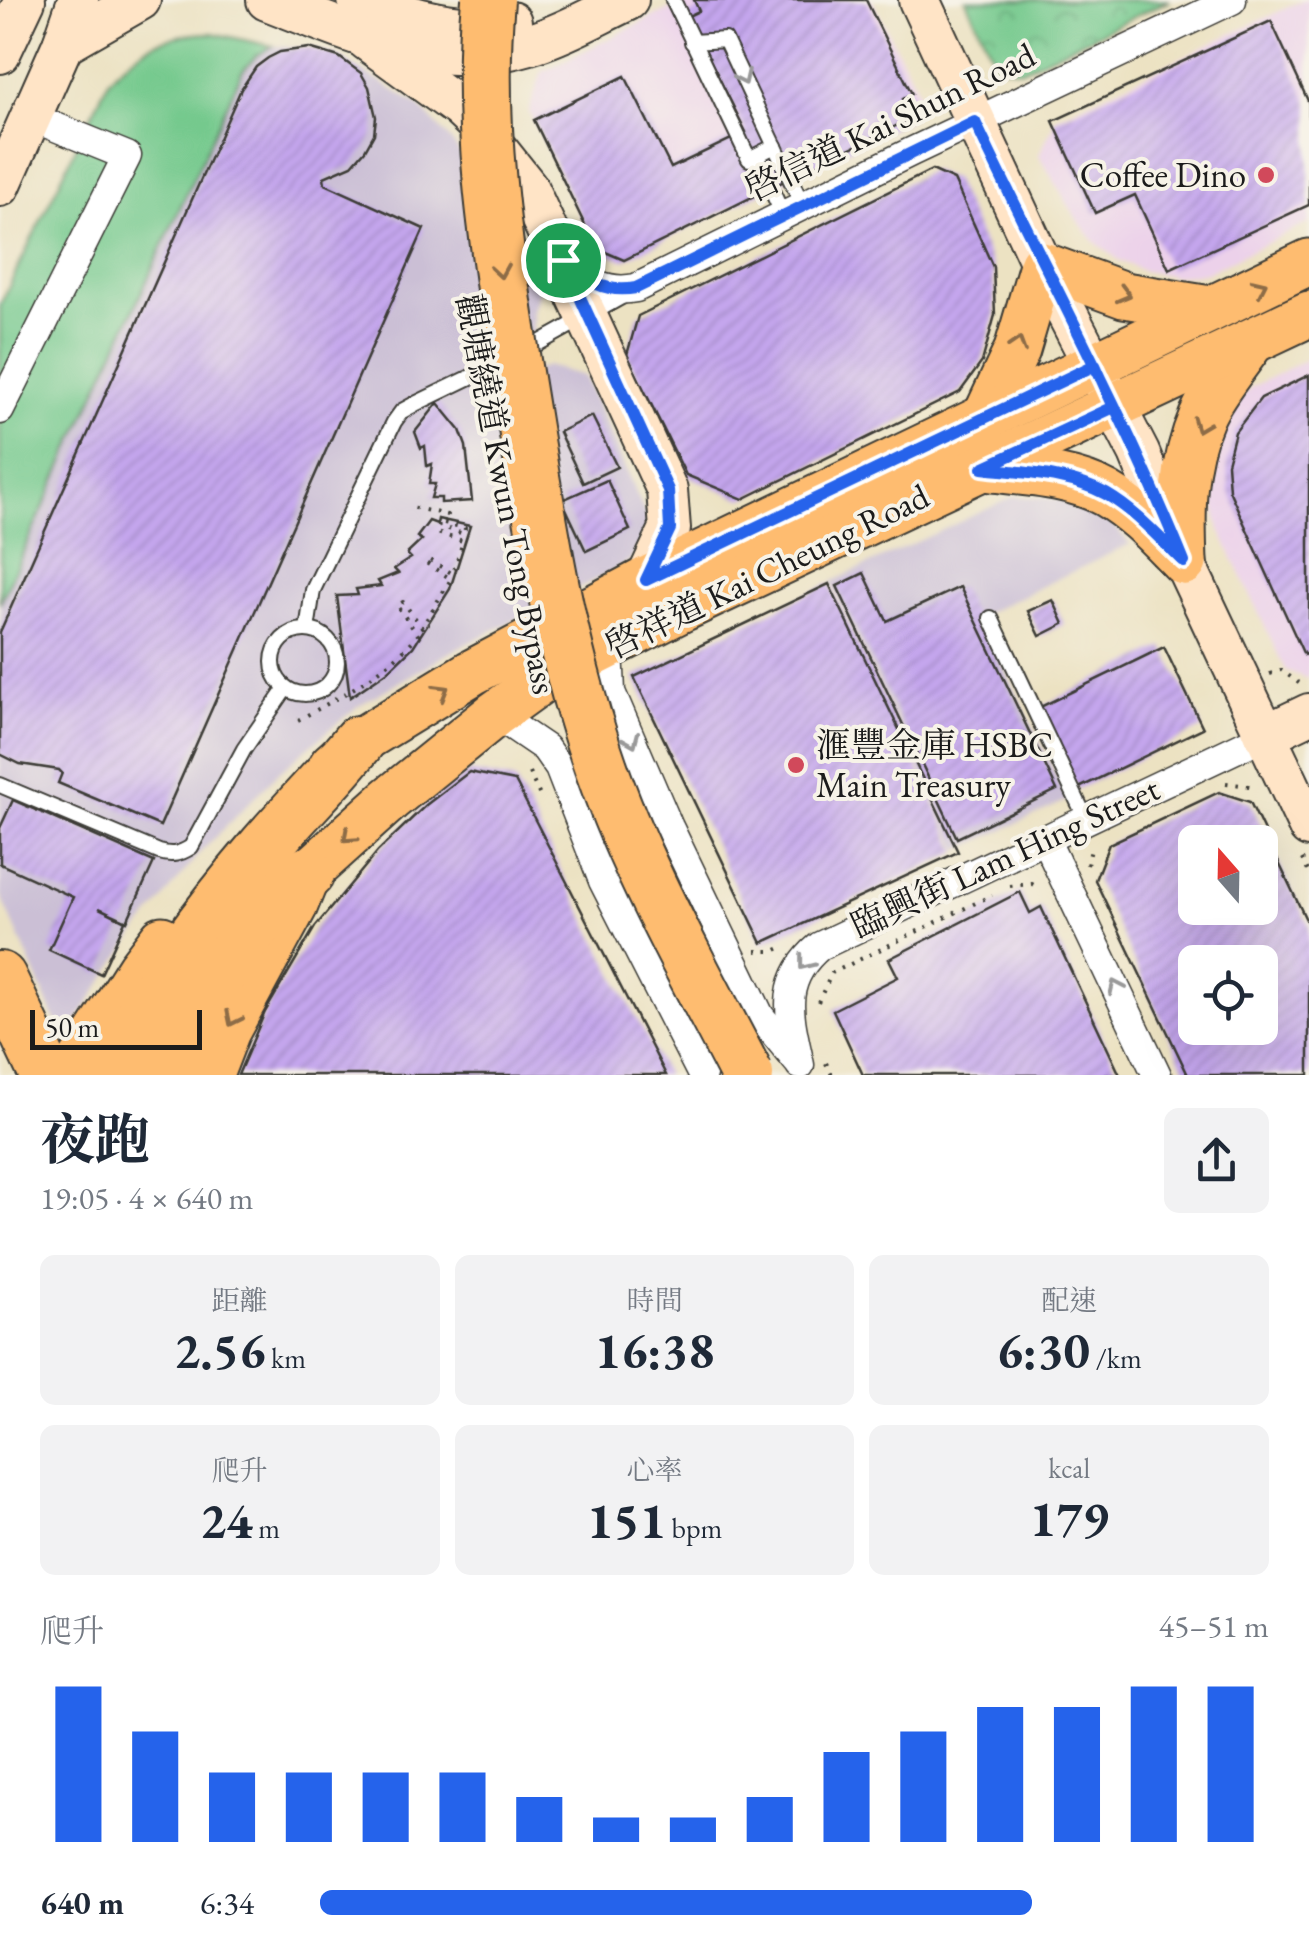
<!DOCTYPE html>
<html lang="zh-TW">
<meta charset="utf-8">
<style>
body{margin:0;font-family:"EB Garamond","Noto Serif TC",serif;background:#f2f2f3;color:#1f2937;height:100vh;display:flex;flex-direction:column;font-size:38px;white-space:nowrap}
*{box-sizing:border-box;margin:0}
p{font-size:32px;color:#747a83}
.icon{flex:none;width:55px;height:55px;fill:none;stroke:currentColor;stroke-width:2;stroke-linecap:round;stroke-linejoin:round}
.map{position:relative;height:1075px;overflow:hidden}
.side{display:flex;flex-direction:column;background:#fff;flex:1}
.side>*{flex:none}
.needle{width:65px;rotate:340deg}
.controls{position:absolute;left:1178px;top:825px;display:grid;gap:20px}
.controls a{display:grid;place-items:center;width:100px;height:100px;border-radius:15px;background:#fff;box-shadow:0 10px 40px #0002;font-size:50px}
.scale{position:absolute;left:30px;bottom:25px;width:172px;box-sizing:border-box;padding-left:10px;border:5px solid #1c1c1c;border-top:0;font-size:28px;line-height:35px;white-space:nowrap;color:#1c1c1c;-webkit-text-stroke:8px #f7f3e8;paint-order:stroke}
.pin{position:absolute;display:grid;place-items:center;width:85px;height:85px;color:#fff;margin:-42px;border:5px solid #fff;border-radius:50%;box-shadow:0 2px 10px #0007}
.round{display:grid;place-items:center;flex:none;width:105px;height:105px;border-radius:15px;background:#f2f2f3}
.head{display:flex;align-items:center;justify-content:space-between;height:170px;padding:0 40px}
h1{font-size:55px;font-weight:700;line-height:75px}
.figures{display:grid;grid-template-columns:repeat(3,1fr);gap:15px;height:170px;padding:10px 40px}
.figures div{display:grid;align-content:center;border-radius:15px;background:#f2f2f3;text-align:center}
.figures b{font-size:50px;font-weight:700}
.figures small{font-size:28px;font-weight:400}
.figures p{font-size:28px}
.chart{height:280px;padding:20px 40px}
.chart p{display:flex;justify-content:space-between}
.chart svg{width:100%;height:180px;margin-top:10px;stroke:#2563eb;stroke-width:6}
ul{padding:0 40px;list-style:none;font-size:32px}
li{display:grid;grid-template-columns:160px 120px 1fr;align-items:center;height:75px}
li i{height:25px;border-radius:12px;background:#2563eb}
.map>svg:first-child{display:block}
</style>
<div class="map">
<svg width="1309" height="1075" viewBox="0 0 1309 1075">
<defs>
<pattern id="park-crowns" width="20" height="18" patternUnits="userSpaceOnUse" patternTransform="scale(2.5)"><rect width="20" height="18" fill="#74c98d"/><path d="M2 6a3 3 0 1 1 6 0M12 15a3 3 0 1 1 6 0" fill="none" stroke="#64ac79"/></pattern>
<pattern id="building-hatch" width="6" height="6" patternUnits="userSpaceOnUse" patternTransform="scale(2.5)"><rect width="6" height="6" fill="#c4a6ed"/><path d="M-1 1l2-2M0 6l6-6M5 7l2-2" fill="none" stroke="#a88ecb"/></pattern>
</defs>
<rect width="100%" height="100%" fill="#f7f3e8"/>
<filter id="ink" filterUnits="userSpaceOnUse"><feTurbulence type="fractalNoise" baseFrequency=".01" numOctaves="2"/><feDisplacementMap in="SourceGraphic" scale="20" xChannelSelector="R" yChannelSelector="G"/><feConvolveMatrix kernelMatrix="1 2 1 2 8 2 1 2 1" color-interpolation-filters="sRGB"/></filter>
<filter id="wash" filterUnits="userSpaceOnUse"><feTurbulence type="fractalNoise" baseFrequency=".0048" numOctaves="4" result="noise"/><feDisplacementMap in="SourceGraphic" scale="40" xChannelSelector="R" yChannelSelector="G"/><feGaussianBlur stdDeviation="2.25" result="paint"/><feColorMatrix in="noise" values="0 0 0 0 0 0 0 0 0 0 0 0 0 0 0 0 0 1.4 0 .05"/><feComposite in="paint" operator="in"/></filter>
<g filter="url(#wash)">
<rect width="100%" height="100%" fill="#ece2c2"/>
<g fill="#ecd1ea">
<path d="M687,0H872L921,97L912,118L624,260L596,248L529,111L542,72Z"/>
<path d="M1303,0H1309V223L1205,273L1175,276L1143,271L1120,261L1095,242L1078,221L1039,155L1057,117Z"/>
<path d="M1309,358V679L1285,670L1220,530L1209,485L1217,444L1235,404L1250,388Z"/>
</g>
<g fill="#cbbfd5">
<path d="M273,46L309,48L339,57L418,105L447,136L499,204L542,283L533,311V371L547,366L584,376L649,522L642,543L631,560L615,570L452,651L358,706L280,771L198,855L129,943L64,1040L0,893V603L242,72L256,56Z"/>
<path d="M1015,496L1065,500L1109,520L1130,544L980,616L1068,800L959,850L831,582Z"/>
</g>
<path fill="url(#park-crowns)" stroke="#487254" stroke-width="2.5" d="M966,0H1170L1021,70L997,65Z"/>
<path fill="#74c98d" stroke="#487254" stroke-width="2.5" d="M212,33L273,46L256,56L242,72L0,603V305L109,79C142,44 165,34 212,33Z"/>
<g id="blocks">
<g fill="url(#building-hatch)" fill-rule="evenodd">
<path d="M694,0H866L912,94L903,99L912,118L624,260L596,248L534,120L625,76L671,168L746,132L688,16L699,11Z"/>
<path d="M1271,21L1309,103V205L1169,269L1135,195L1095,213L1053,121Z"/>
<path d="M309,48L339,57L361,73L369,87L376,117L374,134L365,150L352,165L324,177L325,184L424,229L160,826L58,783L62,773L59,770L20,764L0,754V632L241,89L256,67L268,58L280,52Z"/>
<path d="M932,170L954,180L993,267L995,315L982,362L960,392L743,499L686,475L627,355L638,316Z"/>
<path d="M1309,375V652L1304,655L1229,490L1227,463L1235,432L1261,398Z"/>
<path d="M438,403L460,430L466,446L472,501L441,503V498H431L435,484H429L432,464L427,466L425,446L421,448L415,432Z"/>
<path d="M592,416L617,467L583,483L559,432Z"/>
<path d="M607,480L630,530L586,551L562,500Z"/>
<path d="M438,519L470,526L450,589L413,647L388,671L350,697L337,596L358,595L356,589L381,586L378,581L398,573L394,569L411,558L407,554L422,540L417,537L429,521L437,524Z"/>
<path d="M864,573L887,621L960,587L1057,790L957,838L837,586Z"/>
<path d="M829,584L958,852L762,943L634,677Z"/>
<path d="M1053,600L1064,624L1040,636L1028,611Z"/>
<path d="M1164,647L1203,728L1077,789L1038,708Z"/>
<path d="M469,772L515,781L666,1075H238L265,1012L315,927L378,851L426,805Z"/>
<path d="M1219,792L1250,802L1309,926V1075H1188L1095,880L1109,844ZM1195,842H1260V908H1195ZM1195,962H1260V1028H1195Z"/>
<path d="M13,800L154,862L127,921L99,908L125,921L101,974L49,950L73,897L0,864V828Z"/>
<path d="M1020,892L1030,913L1041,907L1120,1075H863L833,1010L898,977L889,959Z"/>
</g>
</g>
</g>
<g filter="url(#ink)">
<use href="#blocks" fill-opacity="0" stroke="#3b3a35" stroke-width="2.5"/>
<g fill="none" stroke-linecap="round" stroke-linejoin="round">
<defs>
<g id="lane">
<path d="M673,0L749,159L775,146"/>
<path d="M692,42L725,40L803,206"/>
<path d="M756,156L783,215"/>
<path d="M523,352L627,294"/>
<path d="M991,618L1086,819"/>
<path d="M307,630L313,590L394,422L402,411L415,404L504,361"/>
<circle cx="305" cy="662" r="32"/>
<path d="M0,785L159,852C172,856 180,854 191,847L244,749L286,688"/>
</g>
<g id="street">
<path d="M564,261C588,281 605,294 636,288L911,152L1232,0"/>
<path d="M0,410L127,156L31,117"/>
<path d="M609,647L611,692L669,827L760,1016L797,1061"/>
<path d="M495,714L545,748L559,768L603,881L702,1075"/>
<path d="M1045,839L1157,1075"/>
<path d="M800,1065C790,1017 777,982 820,946L1265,735"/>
</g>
<g id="secondary">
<path d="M267,0C359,35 437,75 536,42C568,32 598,14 628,0"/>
<path d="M358,0C407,16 460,35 511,22"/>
<path d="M919,0L1042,265L1139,453L1184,562L1309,827"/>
<path d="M367,40L459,107L476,123L527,187L667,490L670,529L646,580"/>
<path d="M63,44L140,0"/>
<path d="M0,53L25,0"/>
<path d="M0,186L63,44L78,0"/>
<path d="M1265,735L1309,714"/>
</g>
<g id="primary">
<path d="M984,420L1017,350L1042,265L1124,295L1210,309"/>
<path d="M983,468C1023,473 1070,474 1106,494C1137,512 1160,538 1184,562"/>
<path d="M1184,562C1182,511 1181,464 1202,416C1213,391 1234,367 1250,344"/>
<path d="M332,765L358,742L471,673L646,580L1309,262"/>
<path d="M72,1075L140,968L162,939"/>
<path d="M210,1075L227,1031L295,905L308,873L390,799L495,714L542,680L684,608L1309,314"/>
</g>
<g id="highway">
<path d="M0,978L46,1075"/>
<path d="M109,1075C148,995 203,919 261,851C292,814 328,780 358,742"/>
<path d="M158,1075C203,1004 240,925 308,873"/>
</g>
</defs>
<use href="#lane" stroke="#3b3a35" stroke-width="18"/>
<use href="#street" stroke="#3b3a35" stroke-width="31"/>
<use href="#secondary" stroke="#3b3a35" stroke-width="44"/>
<use href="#primary" stroke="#3b3a35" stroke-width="49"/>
<use href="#highway" stroke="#3b3a35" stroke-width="56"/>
<g stroke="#3b3a35" stroke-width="4" stroke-dasharray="2.5 8" stroke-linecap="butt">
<path d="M1270,674L1281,670L1300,684"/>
<path d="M298,720C342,696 385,673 418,635L397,606L403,602L422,627L451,579L426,563L428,559L453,574L463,541L437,533L439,526L464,534L465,528L444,523L447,515L411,507"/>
<path d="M529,773L542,800"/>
<path d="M1226,783L1256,787"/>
<path d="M1302,859L1309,873"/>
<path d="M1087,865L1092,846"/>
<path d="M1010,886L1032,884L1039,888"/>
<path d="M756,951H774L785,946"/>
<path d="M818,1002L832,973L992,895"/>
<path d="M826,1063L832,1075"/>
</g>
<use href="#lane" stroke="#fff" stroke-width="14"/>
<use href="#street" stroke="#fff" stroke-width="28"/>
<use href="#secondary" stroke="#ffe4c6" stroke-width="40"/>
<use href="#primary" stroke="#febc70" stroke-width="45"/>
<use href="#highway" stroke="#febc70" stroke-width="52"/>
<defs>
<path id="highway-bridge" d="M488,0C477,122 495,241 514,361C536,493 554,626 596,753C633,865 693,970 747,1075"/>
</defs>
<use href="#highway-bridge" stroke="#3b3a35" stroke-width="56" stroke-linecap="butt"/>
<use href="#highway-bridge" stroke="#febc70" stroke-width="52"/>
</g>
<defs><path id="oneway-chevron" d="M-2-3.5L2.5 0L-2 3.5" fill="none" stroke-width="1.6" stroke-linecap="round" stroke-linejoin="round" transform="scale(2.5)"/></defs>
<g stroke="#999">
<use href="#oneway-chevron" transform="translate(743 78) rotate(65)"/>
<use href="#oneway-chevron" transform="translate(632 740) rotate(67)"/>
<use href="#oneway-chevron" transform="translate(805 963) rotate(128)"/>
<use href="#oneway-chevron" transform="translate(1116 987) rotate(-115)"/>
</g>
<g stroke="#8d6c46">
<use href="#oneway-chevron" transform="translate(500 271) rotate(81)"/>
<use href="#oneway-chevron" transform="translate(1260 286) rotate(-25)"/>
<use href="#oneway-chevron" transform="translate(1124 294) rotate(15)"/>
<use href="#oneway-chevron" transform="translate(1018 344) rotate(-73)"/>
<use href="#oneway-chevron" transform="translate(1200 425) rotate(111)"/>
<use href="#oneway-chevron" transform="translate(442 691) rotate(-31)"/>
<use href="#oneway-chevron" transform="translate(349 836) rotate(138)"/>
<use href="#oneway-chevron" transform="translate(233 1019) rotate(116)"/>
</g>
</g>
<g fill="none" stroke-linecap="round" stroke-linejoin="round" filter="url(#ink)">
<defs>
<path id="route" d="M563,260C587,280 604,294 636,288L975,122C1044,269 1123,411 1184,562C1159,538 1137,512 1106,494C1070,474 1023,473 983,468L1114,407L1095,365L646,580L670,529L668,490L563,260"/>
</defs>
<use href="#route" stroke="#fff" stroke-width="20"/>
<use href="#route" stroke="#2563eb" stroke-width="12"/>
</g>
<g fill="#d1495b" stroke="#f7f3e8" stroke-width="4">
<circle cx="1266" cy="175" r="10"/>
<circle cx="796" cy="765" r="10"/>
</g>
<g text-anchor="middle" stroke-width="8" stroke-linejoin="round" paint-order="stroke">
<g font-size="35" fill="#1c1c1c" stroke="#f7f3e8">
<text transform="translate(890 122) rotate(-26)" y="12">啓信道 Kai Shun Road</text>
<text transform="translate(507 494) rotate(79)" y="12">觀塘繞道 Kwun Tong Bypass</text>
<text transform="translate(767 571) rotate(-26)" y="12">啓祥道 Kai Cheung Road</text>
<text transform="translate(1005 857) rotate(-25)" y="12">臨興街 Lam Hing Street</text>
</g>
<g font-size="35" fill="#1c1c1c" stroke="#f7f3e8" text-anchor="end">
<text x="1246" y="187">Coffee Dino</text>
<text x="816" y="757" text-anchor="start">滙豐金庫 HSBC<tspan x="816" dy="40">Main Treasury</tspan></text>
</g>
</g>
</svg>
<div class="controls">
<a><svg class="needle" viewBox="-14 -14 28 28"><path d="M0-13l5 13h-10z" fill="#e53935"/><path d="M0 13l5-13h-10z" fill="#747a83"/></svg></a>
<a><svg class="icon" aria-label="locate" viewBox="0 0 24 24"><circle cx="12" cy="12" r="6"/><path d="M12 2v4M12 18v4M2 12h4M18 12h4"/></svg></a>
</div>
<div class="scale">50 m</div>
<div class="pin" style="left:563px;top:260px;background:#1e9e55"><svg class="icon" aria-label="arrive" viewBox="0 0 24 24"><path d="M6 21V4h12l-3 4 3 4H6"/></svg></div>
</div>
<section class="side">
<div class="head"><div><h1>夜跑</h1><p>19:05 · 4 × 640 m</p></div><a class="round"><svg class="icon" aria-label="share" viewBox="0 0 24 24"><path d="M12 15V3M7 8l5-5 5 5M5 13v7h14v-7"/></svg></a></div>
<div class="figures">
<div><p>距離</p><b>2.56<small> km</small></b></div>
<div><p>時間</p><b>16:38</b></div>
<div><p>配速</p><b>6:30<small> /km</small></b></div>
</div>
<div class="figures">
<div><p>爬升</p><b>24<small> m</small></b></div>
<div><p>心率</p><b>151<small> bpm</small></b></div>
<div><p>kcal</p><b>179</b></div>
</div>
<div class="chart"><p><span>爬升</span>45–51 m</p>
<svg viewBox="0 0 160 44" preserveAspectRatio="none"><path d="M5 44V6M15 44V17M25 44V27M35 44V27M45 44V27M55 44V27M65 44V33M75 44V38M85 44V38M95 44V33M105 44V22M115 44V17M125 44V11M135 44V11M145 44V6M155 44V6"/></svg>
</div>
<ul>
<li><b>640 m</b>6:34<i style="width:75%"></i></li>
</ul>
</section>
